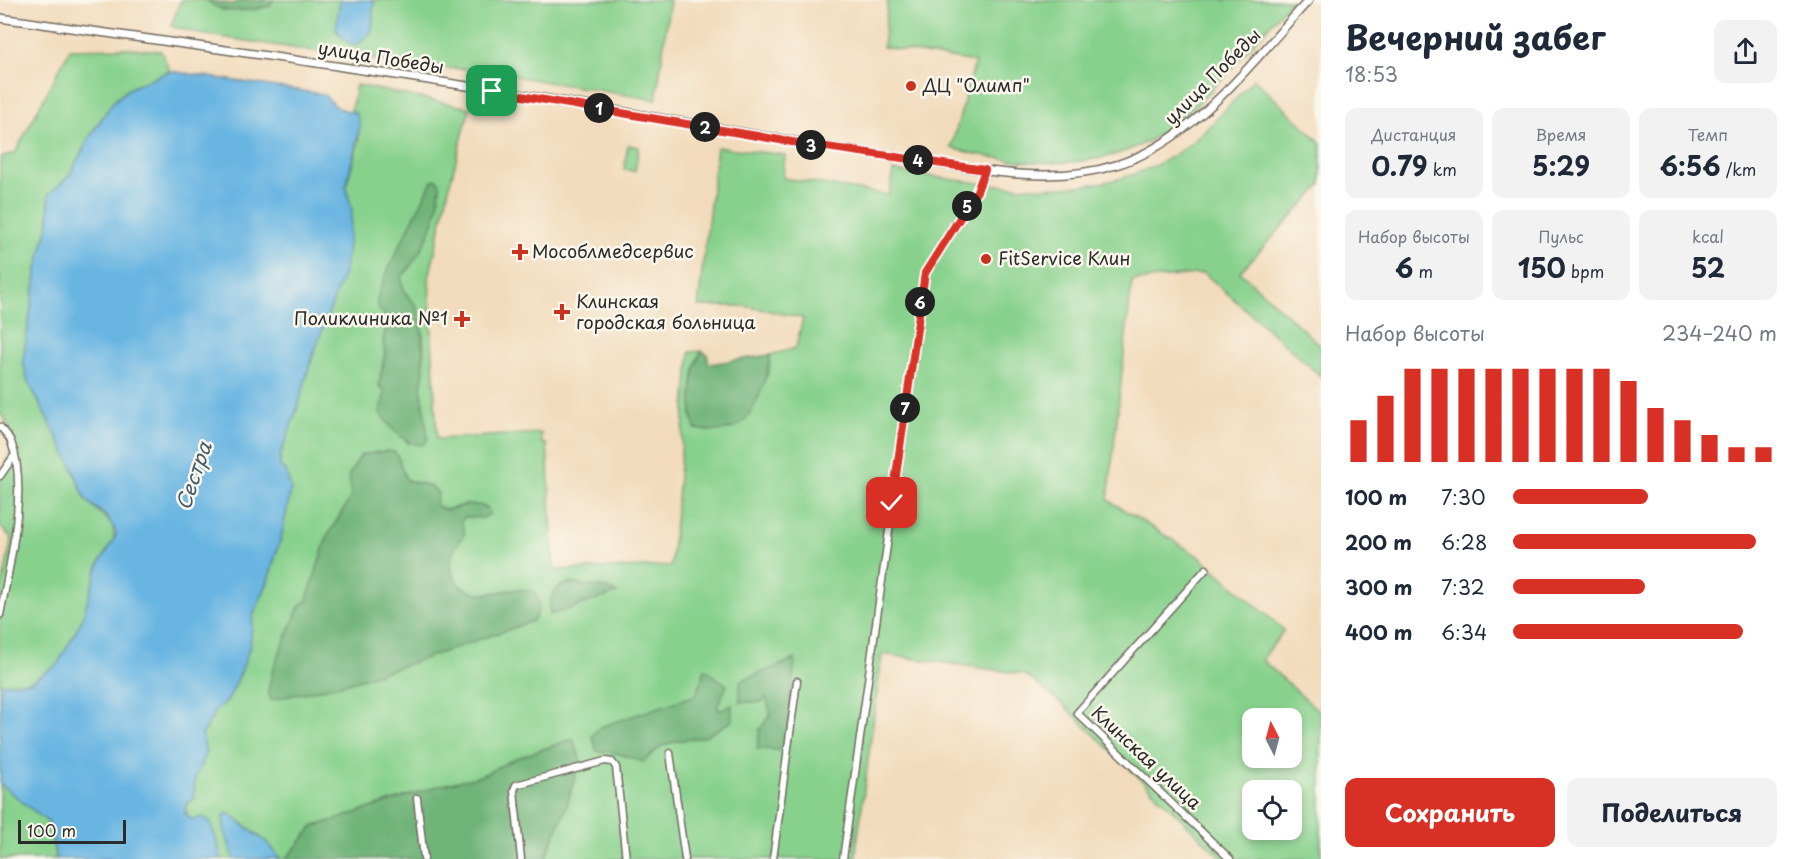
<!DOCTYPE html>
<html lang="ru">
<meta charset="utf-8">
<style>
body{margin:0;font-family:"Playpen Sans",sans-serif;background:#f2f2f3;color:#1f2937;height:100vh;display:flex;flex-direction:column;font-size:22px;white-space:nowrap}
*{box-sizing:border-box;margin:0}
p{font-size:20px;color:#747a83}
.icon{flex:none;width:33px;height:33px;fill:none;stroke:currentColor;stroke-width:2;stroke-linecap:round;stroke-linejoin:round}
.map{position:relative;flex:1;overflow:hidden}
.sheet{display:flex;flex-direction:column;background:#fff;width:480px}
.sheet>*{flex:none}
.needle{width:39px;rotate:354deg}
.buttons{position:absolute;left:1242px;top:708px;display:grid;gap:12px}
.buttons a{display:grid;place-items:center;width:60px;height:60px;border-radius:12px;background:#fff;box-shadow:0 3px 9px #0003;font-size:30px}
.scale{position:absolute;left:18px;bottom:15px;width:108px;box-sizing:border-box;padding-left:6px;border:3px solid #2b2b2b;border-top:0;font-size:16px;line-height:21px;white-space:nowrap;color:#2b2b2b;-webkit-text-stroke:4px #fbf7ec;paint-order:stroke}
.pin{position:absolute;display:grid;place-items:center;width:51px;height:51px;color:#fff;margin:-26px;border-radius:12px;box-shadow:0 3px 9px #0006}
.km{position:absolute;width:30px;height:30px;margin:-15px;border-radius:50%;background:#222;color:#fff;font-size:16px;line-height:30px;text-align:center}
.round{display:grid;place-items:center;flex:none;width:63px;height:63px;border-radius:12px;background:#f2f2f3}
.overview{display:flex;align-items:center;justify-content:space-between;height:102px;padding:0 24px}
h1{font-size:33px;font-weight:700;line-height:45px}
.metrics{display:grid;grid-template-columns:repeat(3,1fr);gap:9px;height:102px;padding:6px 24px}
.metrics div{display:grid;align-content:center;border-radius:12px;background:#f2f2f3;text-align:center}
.metrics b{font-size:26px;font-weight:700}
.metrics small{font-size:16px;font-weight:400}
.metrics p{font-size:16px}
.chart{height:168px;padding:12px 24px}
.chart p{display:flex;justify-content:space-between}
.chart svg{width:100%;height:108px;margin-top:6px;stroke:#d93025;stroke-width:6}
.button{display:flex;gap:12px;margin-top:auto;padding:12px 24px}
.button a{flex:1;height:69px;border-radius:12px;background:#d93025;color:#fff;font-size:24px;font-weight:700;line-height:69px;text-align:center}
.button a+a{background:#f2f2f3;color:#1f2937}
ul{padding:0 24px;list-style:none;font-size:20px}
li{display:grid;grid-template-columns:96px 72px 1fr;align-items:center;height:45px}
li i{height:15px;border-radius:8px;background:#d93025}
main{display:flex;flex:1;min-height:0}
.map>svg:first-child{display:block}
</style>
<main>
<div class="map">
<svg width="1321" height="859" viewBox="0 0 1321 859">
<rect width="100%" height="100%" fill="#fbf7ec"/>
<filter id="ink" filterUnits="userSpaceOnUse"><feTurbulence type="fractalNoise" baseFrequency=".0167" numOctaves="2"/><feDisplacementMap in="SourceGraphic" scale="12" xChannelSelector="R" yChannelSelector="G"/><feConvolveMatrix kernelMatrix="1 2 1 2 8 2 1 2 1" color-interpolation-filters="sRGB"/></filter>
<filter id="wash" filterUnits="userSpaceOnUse"><feTurbulence type="fractalNoise" baseFrequency=".008" numOctaves="4" result="noise"/><feDisplacementMap in="SourceGraphic" scale="24" xChannelSelector="R" yChannelSelector="G"/><feGaussianBlur stdDeviation="1.35" result="paint"/><feColorMatrix in="noise" values="0 0 0 0 0 0 0 0 0 0 0 0 0 0 0 0 0 1.4 0 .05"/><feComposite in="paint" operator="in"/></filter>
<g filter="url(#wash)">
<rect width="100%" height="100%" fill="#f2dbbc"/>
<g fill="#88d18d" stroke="#5a7e5c" stroke-width="1.5" fill-rule="evenodd">
<path d="M181,0H207L224,11L270,6L273,0H340L338,33L348,43L361,40L372,31L374,0H670L656,100L470,69L426,68L200,34L171,26Z"/>
<path d="M888,0H1292C1255,40 1199,113 1152,139C1093,173 1014,165 951,148L975,62L883,47Z"/>
<path d="M125,48L161,51L170,71L130,88L113,102L92,133L68,178L49,194V221L37,270L23,360L27,379L72,466L86,500L113,525L114,540L99,564L81,622L57,665L30,682L0,684V597L12,538L0,527C0,512 0,497 0,483C3,450 28,450 0,413V157L15,153L70,49Z"/>
<path d="M1254,79L1321,143V185L1240,272L1321,346V376L1204,273L1132,281L1108,500L1200,557L1284,630L1262,660L1321,713V859H1223L1066,707L1024,674L882,654L855,859H545L566,808L580,759L573,739L514,759L481,776L438,786L313,827L286,859H280L270,845L236,818L224,828L234,859H222L210,821L193,820L188,817L185,807L194,797L195,778L205,753L202,735L216,710L228,700L241,672L253,616L267,584L282,534L280,456L325,320L352,211L346,187L359,140L356,113L351,111L356,85L470,108L451,179L429,278L437,439L541,433L542,444H547L554,570L671,566L690,352L702,351L697,360L691,416L707,431L733,428L769,372L770,355L796,348L803,318L745,306H698L717,147L785,155L783,178L889,195L893,171C991,184 1104,211 1190,144C1213,125 1233,101 1254,79ZM436,180L410,268L401,277C404,300 415,298 420,318C430,361 418,402 409,444L403,437L384,398L385,392L379,385L385,353L383,341L388,317L379,296L432,181ZM387,451L399,459L402,472L407,480L432,487L436,505L446,510L466,504L465,517L461,521C464,544 439,553 457,583C485,607 504,582 534,592L538,600L510,629L344,684L271,700L279,654L301,604L307,601L327,537L351,497L349,475L361,455ZM568,583L606,588L616,593L550,615C550,599 551,589 568,583ZM1252,718H1292V758H1252ZM1252,790H1292V830H1252Z"/>
<path d="M628,145L639,147L635,171L624,170Z"/>
<path d="M0,784L49,823L56,859H0Z"/>
</g>
<g fill="#6eb378" stroke="#4c6f52" stroke-width="1.5">
<path d="M207,0L233,4L240,0H273L270,6C251,11 222,16 207,0Z"/>
<path d="M436,179L440,183C440,218 424,252 401,277L403,291L417,306L421,321L424,372L421,386L428,439L422,445C403,443 391,428 380,413L385,392L379,385L385,353L383,341L388,317C383,313 377,310 377,303C377,285 422,203 432,181Z"/>
<path d="M702,351L707,354L709,364L770,355C769,374 754,421 733,428C722,432 706,431 695,429C689,411 691,368 702,351Z"/>
<path d="M387,451L395,452C401,461 401,471 407,480L432,487L438,493L436,505L446,510C462,507 472,501 488,508L490,514L483,518L465,517L461,521L465,533C452,550 445,563 457,583C485,607 505,582 535,592C540,603 540,611 533,621L406,665L344,684L271,700L268,692L272,672L298,609L307,600L327,537L351,497L349,475L361,455Z"/>
<path d="M568,583L606,588L617,593L550,615C550,599 551,589 568,583Z"/>
<path d="M795,659L785,750L757,749L760,729L771,714L766,698L762,702H740V681Z"/>
<path d="M705,669L727,685L717,708L720,710L732,705V721L704,737L676,741L662,746L643,762L620,754L597,751L592,736L600,727L696,695Z"/>
<path d="M573,739L580,759L566,808L545,859H286L313,827L438,786L481,776L514,759Z"/>
</g>
<g fill="#69b5e2" stroke="#4a7086" stroke-width="1.5">
<path d="M340,0H374L372,31L357,45L348,43L336,30Z"/>
<path d="M170,71L323,94L338,108L356,113L360,126L346,187L352,210L345,270L311,360L297,410L280,456V466L286,471L291,489L282,534L267,584L253,616L250,646L241,672L228,700L216,710L202,735L206,753L195,778L194,798L187,803L185,813L192,820L201,817L210,821L222,859H56L49,823L0,784V684L30,682L57,665L81,622L99,564L114,540L116,532L108,518L86,500L72,466L27,379L23,360L37,270L49,221V194L68,177L92,133L113,102L130,88Z"/>
<path d="M228,813L270,845L280,859H234L224,828L223,817Z"/>
</g>
</g>
<g filter="url(#ink)">
<g fill="none" stroke-linecap="round" stroke-linejoin="round">
<defs>
<g id="minor">
<path d="M0,427C4,431 9,436 11,442C29,486 9,569 0,615"/>
<path d="M0,476L14,456"/>
<path d="M1206,569L1077,713L1230,859"/>
<path d="M670,753L685,859"/>
<path d="M417,798L424,859"/>
<path d="M521,859L514,790L516,785L605,761L612,762L616,767L626,859"/>
<path d="M773,859L797,681"/>
<path d="M843,859L925,274L977,191L985,170"/>
</g>
<path id="tertiary" d="M0,18C205,47 410,75 613,110C712,127 810,145 909,159C976,169 1049,186 1116,165C1195,141 1254,59 1309,0"/>
</defs>
<use href="#minor" stroke="#71695e" stroke-width="9"/>
<use href="#tertiary" stroke="#71695e" stroke-width="10"/>
<use href="#minor" stroke="#fff" stroke-width="6"/>
<use href="#tertiary" stroke="#fff" stroke-width="7"/>
</g>
</g>
<g fill="none" stroke-linecap="round" stroke-linejoin="round" filter="url(#ink)">
<defs>
<path id="route" d="M492,91L792,142L985,170L977,191L925,273L892,503"/>
</defs>
<use href="#route" stroke="#fff" stroke-width="12"/>
<use href="#route" stroke="#d93025" stroke-width="8"/>
</g>
<g fill="#c8321e" stroke="#fbf7ec" stroke-width="2">
<circle cx="911" cy="86" r="6"/>
<path d="M517 243h6v6h6v6h-6v6h-6v-6h-6v-6h6z"/>
<circle cx="986" cy="259" r="6"/>
<path d="M559 303h6v6h6v6h-6v6h-6v-6h-6v-6h6z"/>
<path d="M459 310h6v6h6v6h-6v6h-6v-6h-6v-6h6z"/>
</g>
<g text-anchor="middle" stroke-width="5" stroke-linejoin="round" paint-order="stroke">
<g font-size="18" fill="#2b2b2b" stroke="#fbf7ec">
<text transform="translate(381 58) rotate(9)" y="6">улица Победы</text>
<text transform="translate(1213 77) rotate(-45)" y="6">улица Победы</text>
<text transform="translate(1146 758) rotate(43)" y="6">Клинская улица</text>
</g>
<g font-size="18" fill="#2b2b2b" stroke="#fbf7ec" text-anchor="start">
<text x="923" y="92">ДЦ "Олимп"</text>
<text x="532" y="258">Мособлмедсервис</text>
<text x="998" y="265">FitService Клин</text>
<text x="576" y="308">Клинская<tspan x="576" dy="21">городская больница</tspan></text>
<text x="448" y="325" text-anchor="end">Поликлиника №1</text>
</g>
<g font-size="20" font-style="italic" fill="#415b6b" stroke="#fbf7ec">
<text transform="translate(194 476) rotate(-71)" y="7">Сестра</text>
</g>
</g>
</svg>
<div class="buttons">
<a><svg class="needle" viewBox="-14 -14 28 28"><path d="M0-13l5 13h-10z" fill="#e53935"/><path d="M0 13l5-13h-10z" fill="#747a83"/></svg></a>
<a><svg class="icon" aria-label="locate" viewBox="0 0 24 24"><circle cx="12" cy="12" r="6"/><path d="M12 2v4M12 18v4M2 12h4M18 12h4"/></svg></a>
</div>
<div class="scale">100 m</div>
<div class="pin" style="left:492px;top:91px;background:#1e9e55"><svg class="icon" aria-label="arrive" viewBox="0 0 24 24"><path d="M6 21V4h12l-3 4 3 4H6"/></svg></div>
<div class="pin" style="left:892px;top:503px;background:#d93025"><svg class="icon" aria-label="check" viewBox="0 0 24 24"><path d="M5 12l5 5 9-10"/></svg></div>
<b class="km" style="left:599px;top:108px">1</b>
<b class="km" style="left:705px;top:127px">2</b>
<b class="km" style="left:811px;top:145px">3</b>
<b class="km" style="left:918px;top:160px">4</b>
<b class="km" style="left:967px;top:206px">5</b>
<b class="km" style="left:920px;top:302px">6</b>
<b class="km" style="left:905px;top:408px">7</b>
</div>
<section class="sheet">
<div class="overview"><div><h1>Вечерний забег</h1><p>18:53</p></div><a class="round"><svg class="icon" aria-label="share" viewBox="0 0 24 24"><path d="M12 15V3M7 8l5-5 5 5M5 13v7h14v-7"/></svg></a></div>
<div class="metrics">
<div><p>Дистанция</p><b>0.79<small> km</small></b></div>
<div><p>Время</p><b>5:29</b></div>
<div><p>Темп</p><b>6:56<small> /km</small></b></div>
</div>
<div class="metrics">
<div><p>Набор высоты</p><b>6<small> m</small></b></div>
<div><p>Пульс</p><b>150<small> bpm</small></b></div>
<div><p>kcal</p><b>52</b></div>
</div>
<div class="chart"><p><span>Набор высоты</span>234–240 m</p>
<svg viewBox="0 0 160 44" preserveAspectRatio="none"><path d="M5 44V27M15 44V17M25 44V6M35 44V6M45 44V6M55 44V6M65 44V6M75 44V6M85 44V6M95 44V6M105 44V11M115 44V22M125 44V27M135 44V33M145 44V38M155 44V38"/></svg>
</div>
<ul>
<li><b>100 m</b>7:30<i style="width:51%"></i></li>
<li><b>200 m</b>6:28<i style="width:92%"></i></li>
<li><b>300 m</b>7:32<i style="width:50%"></i></li>
<li><b>400 m</b>6:34<i style="width:87%"></i></li>
</ul>
<div class="button"><a>Сохранить</a><a>Поделиться</a></div>
</section>
</main>
